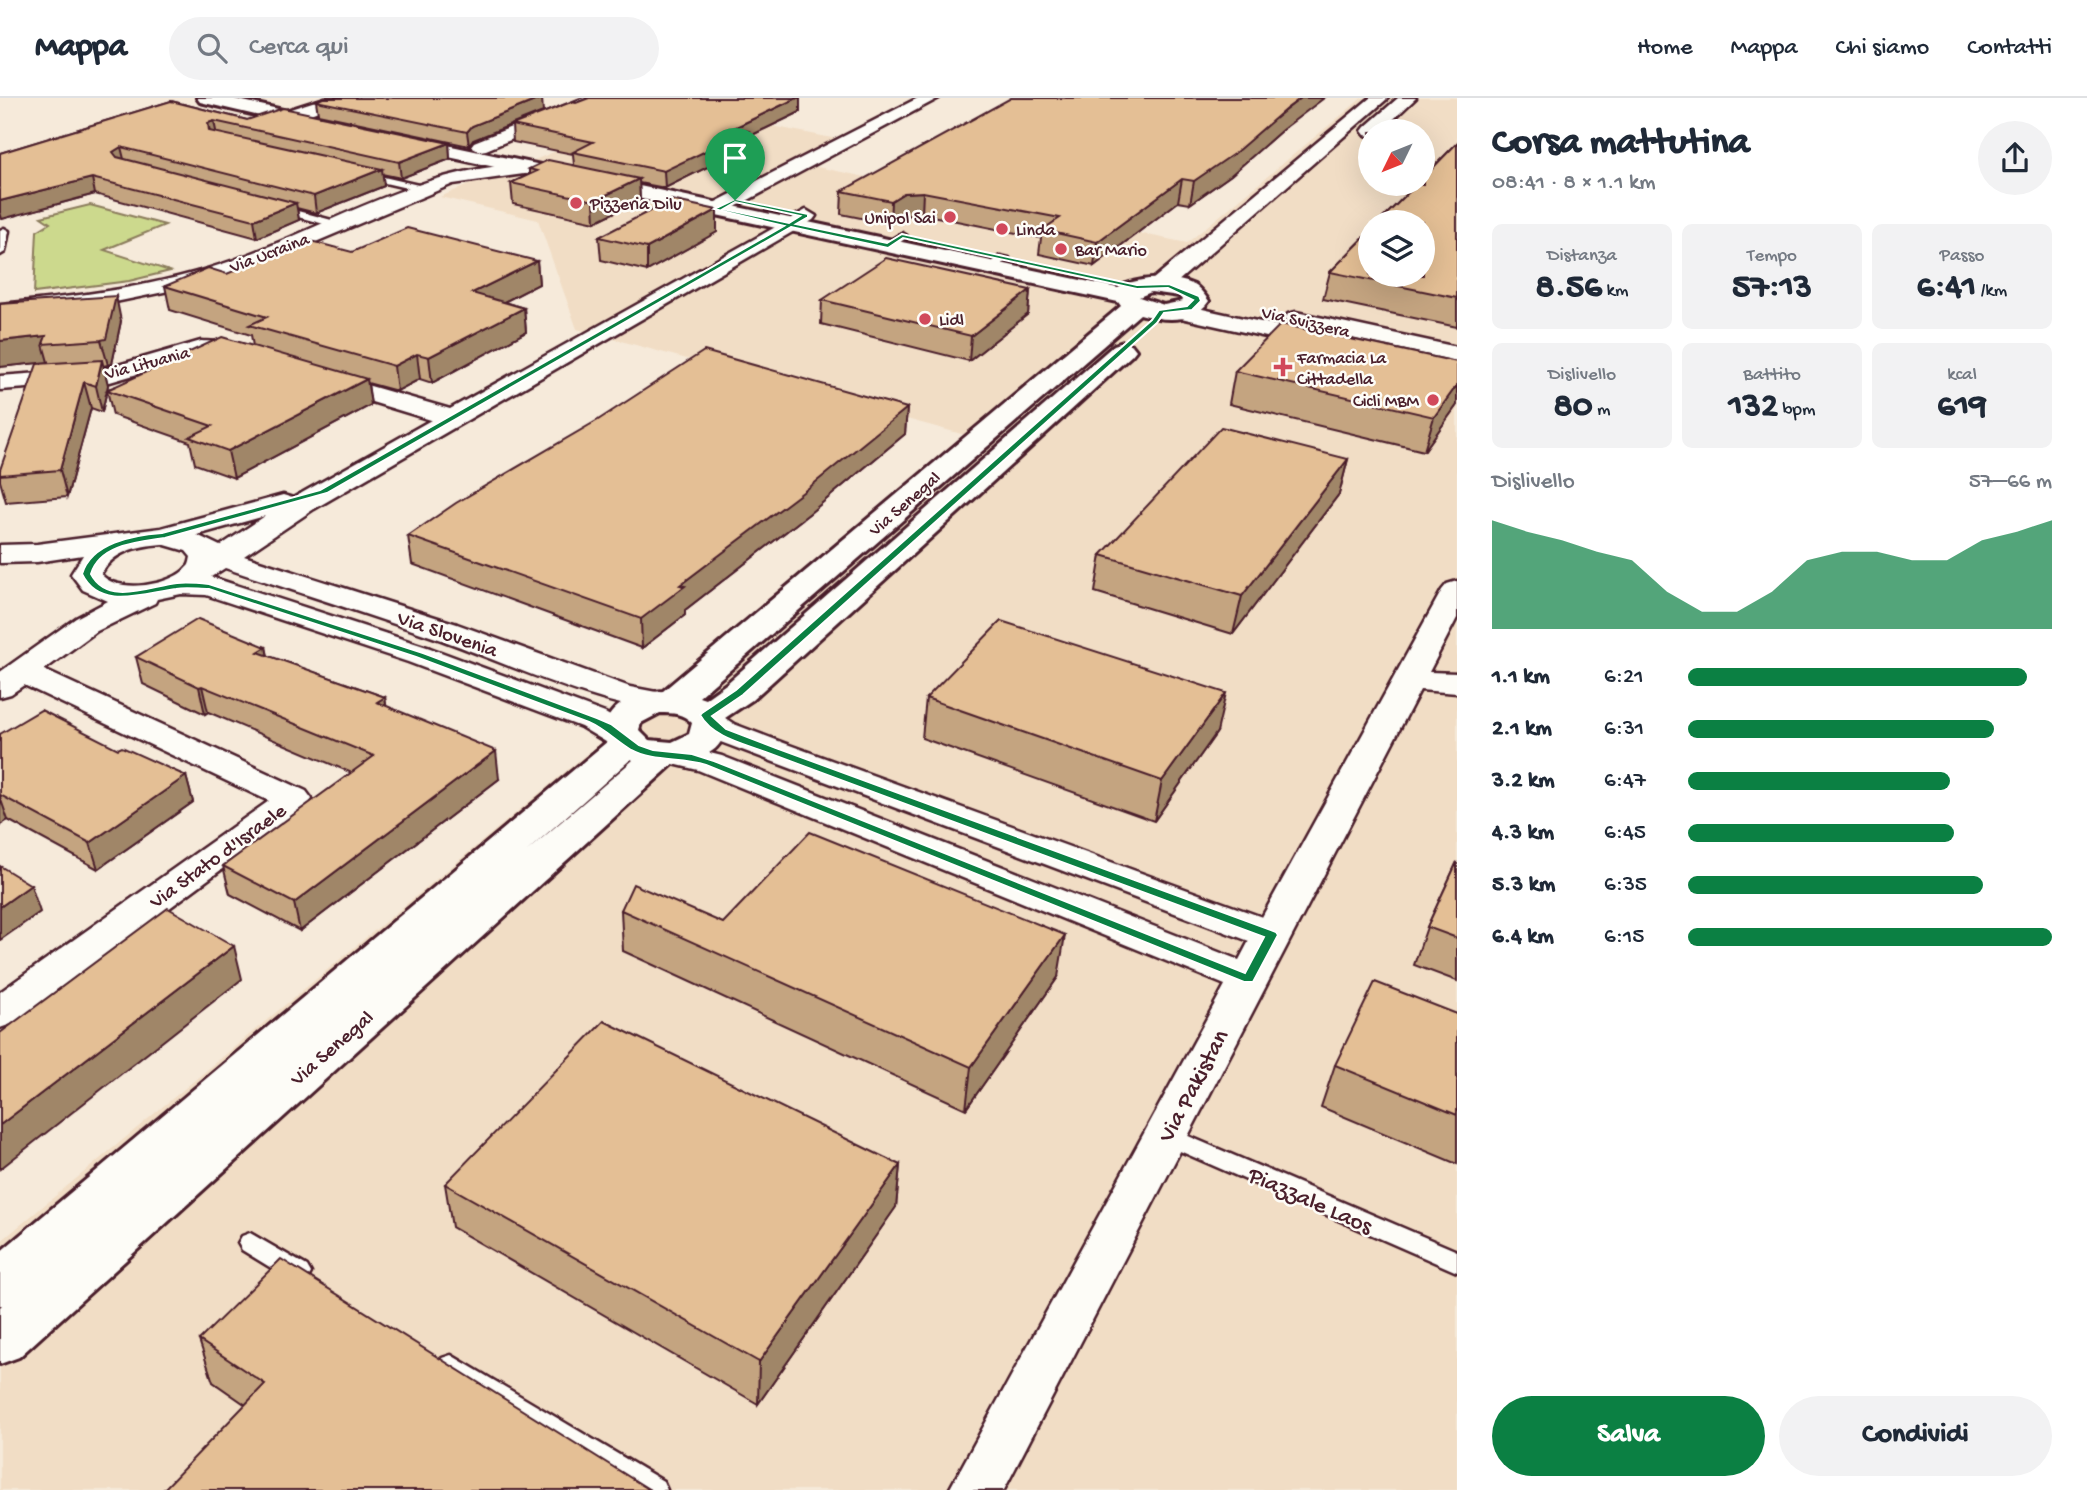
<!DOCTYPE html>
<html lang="it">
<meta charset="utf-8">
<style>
body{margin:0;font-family:"Gochi Hand",sans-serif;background:#f2f2f3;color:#1f2937;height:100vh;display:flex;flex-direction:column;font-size:26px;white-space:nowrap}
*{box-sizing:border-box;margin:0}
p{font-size:23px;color:#747a83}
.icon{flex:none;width:38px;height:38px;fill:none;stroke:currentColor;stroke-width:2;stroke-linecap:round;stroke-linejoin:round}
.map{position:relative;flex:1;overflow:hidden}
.panel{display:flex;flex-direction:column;background:#fff;width:630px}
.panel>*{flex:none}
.needle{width:46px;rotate:227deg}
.fabs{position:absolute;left:1358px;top:21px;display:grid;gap:14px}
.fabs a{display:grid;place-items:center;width:77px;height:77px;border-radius:50%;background:#fff;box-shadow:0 7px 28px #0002;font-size:35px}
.pin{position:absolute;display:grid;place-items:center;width:60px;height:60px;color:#fff;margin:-72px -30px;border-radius:50% 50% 50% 0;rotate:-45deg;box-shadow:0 0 7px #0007}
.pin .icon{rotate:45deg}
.round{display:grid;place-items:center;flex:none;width:74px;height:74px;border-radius:37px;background:#f2f2f3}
.head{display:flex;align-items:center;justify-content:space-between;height:119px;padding:0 35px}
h1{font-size:38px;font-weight:700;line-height:52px}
.figures{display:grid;grid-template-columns:repeat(3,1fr);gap:10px;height:119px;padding:7px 35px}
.figures div{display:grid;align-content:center;border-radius:10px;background:#f2f2f3;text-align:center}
.figures b{font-size:35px;font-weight:700}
.figures small{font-size:19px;font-weight:400}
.figures p{font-size:19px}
.chart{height:196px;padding:14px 35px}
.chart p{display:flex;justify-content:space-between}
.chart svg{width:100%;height:126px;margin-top:7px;fill:#0b8043;opacity:.7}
.cta{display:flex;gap:14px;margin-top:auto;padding:14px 35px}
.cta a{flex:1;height:80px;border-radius:42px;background:#0b8043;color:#fff;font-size:28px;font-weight:700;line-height:80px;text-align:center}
.cta a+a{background:#f2f2f3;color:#1f2937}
ul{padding:0 35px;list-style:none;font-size:23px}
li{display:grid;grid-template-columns:112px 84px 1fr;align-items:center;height:52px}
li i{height:18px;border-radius:9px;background:#0b8043}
header{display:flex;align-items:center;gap:42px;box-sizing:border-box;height:98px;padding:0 35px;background:#fff;border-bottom:2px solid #e0e1e3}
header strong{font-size:33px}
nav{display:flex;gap:38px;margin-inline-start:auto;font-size:24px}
.search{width:490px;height:63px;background:#f2f2f3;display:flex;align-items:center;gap:18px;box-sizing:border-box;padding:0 24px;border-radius:38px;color:#747a83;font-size:26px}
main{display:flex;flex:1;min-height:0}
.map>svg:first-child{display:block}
</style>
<header>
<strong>Mappa</strong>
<div class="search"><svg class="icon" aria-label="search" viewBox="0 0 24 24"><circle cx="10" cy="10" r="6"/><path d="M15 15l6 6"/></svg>Cerca qui</div>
<nav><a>Home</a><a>Mappa</a><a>Chi siamo</a><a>Contatti</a></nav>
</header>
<main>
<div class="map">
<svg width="1457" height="1392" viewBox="0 0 1457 1392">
<rect width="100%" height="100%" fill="#f6eada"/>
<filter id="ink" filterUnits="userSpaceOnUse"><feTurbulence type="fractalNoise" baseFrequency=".0143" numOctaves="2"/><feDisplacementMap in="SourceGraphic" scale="14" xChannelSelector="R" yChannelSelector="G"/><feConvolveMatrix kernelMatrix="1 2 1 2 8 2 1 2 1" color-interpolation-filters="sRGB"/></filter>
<g filter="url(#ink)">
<path fill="#f1ddc5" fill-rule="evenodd" d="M1362,0H1457V1392H0V1144L969,338L577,231L538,122L440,99L484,80L498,77L660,10L671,8L837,41L793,64L1187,145ZM1370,33H1423V86H1370ZM1370,124H1423V177H1370Z"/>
<path fill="#ccd98d" stroke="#8b7c5c" stroke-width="2" d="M90,107L165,127L104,152L170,173L129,183L34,195L37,133L50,125L41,119Z"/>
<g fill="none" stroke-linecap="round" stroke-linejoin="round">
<defs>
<g id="lane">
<path d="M362,74L427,89L429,91L424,94L359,79V75Z"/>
<path d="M275,107L343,125L344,127L339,130L272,112L270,110Z"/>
<path d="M4,130L9,133L5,154L0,157V132Z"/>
<path d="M902,135L907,138L906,140L892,150H884V146Z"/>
<path d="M1000,158L1009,160L995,172H987V168Z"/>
<path d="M1165,1028L1457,1153V1174L1157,1043L1154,1037L1157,1031Z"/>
<path d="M250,1135L307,1168L311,1175L307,1182L299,1185L291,1182L242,1152L238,1145L242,1138Z"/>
<path d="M451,1257L663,1383L667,1392H630L442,1276L438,1268L442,1260Z"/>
</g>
<g id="street">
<path d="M325,0H349L347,3L293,22H281L279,18L281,14Z"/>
<path d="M584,0H607L605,3L486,52L480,53L471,48L474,44Z"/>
<path d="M918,0H939L724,115L717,117L707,111L710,107Z"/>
<path d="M1370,0H1388L1168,192H1152L1149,187L1152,182Z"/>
<path d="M1398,0H1416L1381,33H1370V38L1365,37L1362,33L1365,29Z"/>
<path d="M525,66L531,67L534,71L531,75L453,86L273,162L188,189L91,209L0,220V206C79,198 159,189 234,162C332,127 419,70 525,66Z"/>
<path d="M806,112L816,118L813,122L314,411L244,458L457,526L630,589L672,597L676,604L672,611C629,622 482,555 433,539C364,515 294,493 225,470L211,479L430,550L605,615L635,633L640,640L635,647L623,650L611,647L581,629L408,564L206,497L181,496L157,501L155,505L97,533L44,572L306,693L312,701L306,709L14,925L0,930V894L269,703L24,587L11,596L0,599V574L76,520L108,503L83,492L71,476L83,457L37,464L0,465V447L37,446L161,430L283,397L293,400L431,322L316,287L312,282L316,277L324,275L332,277L450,311ZM265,418L220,448L197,437ZM162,446L186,453L191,459C190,463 190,467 187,469C172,488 116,496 101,476C113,453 138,448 162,446Z"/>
<path d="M1180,206L1320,237L1328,239L1331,244L1328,249L1320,251L1172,218L1169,213L1172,208Z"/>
<path d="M1296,214L1457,249V263L1288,226L1285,221L1288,216Z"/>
<path d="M201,243C216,244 243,243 253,257L249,262L241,264L220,258L202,257L110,284L0,292V278L108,270Z"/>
<path d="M1457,483V520L1429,574L1457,575V595L1420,592L1004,1392H949L1225,887L698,672L661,663L656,656L661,649L673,646L722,658L1239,862L1249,843L710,640L693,625L698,618L710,615L722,618L734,626L784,645L1262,819L1442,492L1447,486Z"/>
</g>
<g id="secondary">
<path d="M197,0H230L327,22L329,26L320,32L200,4Z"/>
<path d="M400,37L1118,190C1136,179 1174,177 1194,187C1200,190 1205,198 1209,203C1193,226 1164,223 1140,216L699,599L705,601L726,586L1114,247L1123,244L1132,247L1136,252L1132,257L752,602L725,620L728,625C721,658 702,659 673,666L19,1259L0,1266V1209L2,1207H0V1154L608,643L603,632C610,604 637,595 663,593L1121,208L1118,204L393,47L390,43L393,39ZM1151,194L1179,198L1183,203L1164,207L1139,199ZM660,615C673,615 683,615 692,625L689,636L672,644L649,642L639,632L641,625ZM631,661L633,662L526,754Z"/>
</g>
</defs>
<use href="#lane" stroke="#4a1f2b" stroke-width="5"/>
<use href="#street" stroke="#4a1f2b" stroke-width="5"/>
<use href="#secondary" stroke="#4a1f2b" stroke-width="6"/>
<path stroke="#4a1f2b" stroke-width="2.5" stroke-dasharray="2.5 2.5" stroke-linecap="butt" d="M717,65L737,69"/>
<use href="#lane" fill="#fdfcf7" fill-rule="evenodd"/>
<use href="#street" fill="#fdfcf7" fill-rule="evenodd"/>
<use href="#secondary" fill="#fdfcf7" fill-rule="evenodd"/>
</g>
<g fill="#c4a480" stroke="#4a1f2b" stroke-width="2">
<path d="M589,0H800V14L748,39V49L665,90L639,85L640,102L595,124L513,106L511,85L529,77V71L574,67L573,56L513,44L512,27Z"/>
<path d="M171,3L247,22L449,45L450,61L401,80L382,76L384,88L316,115L297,110L299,122L257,140L95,96L2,121L0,120V55Z"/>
<path d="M316,3L543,14L473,42L469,48L318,16Z"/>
<path d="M1282,32L1231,77L1190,106L1178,104L1094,168L1039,156L1041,140L922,116L903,118L890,126L841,116L842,93Z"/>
<path d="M1457,45V229L1323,201L1330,174Z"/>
<path d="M717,112V134L647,173L601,162L599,139Z"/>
<path d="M352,154L537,163L539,186L504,204L524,210L526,234L432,285L420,281L397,293L368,285L371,307L234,380L195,366L190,344L113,317L107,292L102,314L91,310L67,399L6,404L0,383V372L48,265V264L0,269V206L121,223L112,266L103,268L108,287L107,291L253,248L251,237L170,212L165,188L227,176Z"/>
<path d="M1030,192L1028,216L969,263L821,226L822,202Z"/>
<path d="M1457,264V307L1424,353L1229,306L1235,273Z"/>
<path d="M907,310L905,336L810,415L685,512V517L642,550L412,466L408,438Z"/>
<path d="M1348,361L1339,396L1233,536L1095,494L1101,457Z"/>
<path d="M266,549L268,558L385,599L386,608L499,681L300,833L230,796L223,768L352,675L208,614L205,616L143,586L136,559Z"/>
<path d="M926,600L1217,634L1154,723L922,640Z"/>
<path d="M0,636L118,651L186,678L193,704L98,771L8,722L0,727Z"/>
<path d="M1457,764V883L1414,867L1427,829Z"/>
<path d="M621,812L723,825L1058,879L966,1011L623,853Z"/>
<path d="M1457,916V1066L1321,1009L1335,967Z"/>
<path d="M900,1067L896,1109L758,1306L452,1129L445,1086Z"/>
<path d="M199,1242L650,1392L246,1307L213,1284Z"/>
</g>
<g fill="#a08668" stroke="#4a1f2b" stroke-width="2">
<path d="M542,0L543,14L473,42L469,48L467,34L472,28Z"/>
<path d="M797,0H800V14L748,39V49L665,90L664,73L734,30Z"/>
<path d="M1301,0H1324L1282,32L1231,77L1190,106L1194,83Z"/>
<path d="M214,23L217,38L211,40L208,25Z"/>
<path d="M449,45L450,61L401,80L399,64Z"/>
<path d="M121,49L125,65L116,71L113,54Z"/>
<path d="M382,71L384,88L316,115L314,98Z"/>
<path d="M92,80L95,96L2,121L0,114V103Z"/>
<path d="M639,81L640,102L595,124L594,103Z"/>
<path d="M1182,81L1178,104L1094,168L1097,144Z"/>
<path d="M923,94L922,116L903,118L890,126L891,103L904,95Z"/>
<path d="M296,105L299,122L257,140L254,122Z"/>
<path d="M717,112V134L647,173V150Z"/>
<path d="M537,163L539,186L474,219L472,195Z"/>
<path d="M1030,192L1028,216L969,263L971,238Z"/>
<path d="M116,198L121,223L112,266L108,267L101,242Z"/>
<path d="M524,210L526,234L432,285L429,259Z"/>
<path d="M46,238L43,246L48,264L0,269V243Z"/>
<path d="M417,256L420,281L397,293L394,268Z"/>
<path d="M102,262L108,287L102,314L96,288Z"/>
<path d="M367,281L371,307L234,380L228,353Z"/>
<path d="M84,284L91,310L67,399L60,372Z"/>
<path d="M1457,287V307L1424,353L1434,319Z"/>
<path d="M907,310L905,336L810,415L685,512V517L642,550L641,521L680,487Z"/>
<path d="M1348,361L1339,396L1233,536L1242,498Z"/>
<path d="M266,549L271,575L258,554Z"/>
<path d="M202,588L208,614L205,616L199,589Z"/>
<path d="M1226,595L1217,634L1154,723L1162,683Z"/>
<path d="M385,599L389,626L377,604Z"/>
<path d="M496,653L499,681L300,833L294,805Z"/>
<path d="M186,678L193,704L98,771L90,745Z"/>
<path d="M0,699L8,722L0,727Z"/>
<path d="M31,787L40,814L0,842V809Z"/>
<path d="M1065,837L1058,879L966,1011L971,969Z"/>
<path d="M234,848L242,881L0,1071V1027Z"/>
<path d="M900,1067L896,1109L758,1306L759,1264Z"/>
</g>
<g fill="#e4bf95" stroke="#4a1f2b" stroke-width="2">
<path d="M323,0H542L472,28L467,34L316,3Z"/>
<path d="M589,0H797L734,30L748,33L664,73L573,54L593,44L512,27L571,4L576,5Z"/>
<path d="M1011,0H1301L1286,11L1235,55L1194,83L1182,81L1097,144L1042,132L1060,120L923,94L904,95L891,103L842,93Z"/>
<path d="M171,3L247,22L283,10L449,45L399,64L214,23L208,25L209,33L382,71L314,98L121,49L113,54L117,59L296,105L254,122L92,80L0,103V55Z"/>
<path d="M1457,45V200L1330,174L1370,134V177H1423V124H1379L1417,86H1423V80Z"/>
<path d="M548,62L639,81L594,103L511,85L537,73L529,71Z"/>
<path d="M671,102L717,112L647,150L599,139Z"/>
<path d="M407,130L537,163L472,195L524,210L429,259L417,256L394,268L249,227L267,219L165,188L208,170L227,176L307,142L352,154Z"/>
<path d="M886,160L1030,192L971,238L822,202Z"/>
<path d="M116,198L106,241L101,242L43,246L46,238L0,243V206Z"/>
<path d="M1281,226L1457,264V287L1434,319L1235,273Z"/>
<path d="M222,239L367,281L228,353L189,339L212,328L107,292Z"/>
<path d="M704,253L907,310L811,388L680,487L685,488L641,521L408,438L456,405L598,322Z"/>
<path d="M102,262L96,288L84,284L60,372L0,377V372L37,266Z"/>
<path d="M1221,329L1348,361L1242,498L1101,457Z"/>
<path d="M198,521L266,549L258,554L385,599L377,604L496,653L294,805L223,768L374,658L202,588L199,589L136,559Z"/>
<path d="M1001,523L1226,595L1162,683L926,600Z"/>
<path d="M41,612L118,651L122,649L186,678L90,745L0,697V636Z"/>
<path d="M810,734L1065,837L971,969L621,812L633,786L723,825Z"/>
<path d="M1457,764V840L1427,829Z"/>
<path d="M0,768L31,787L0,809Z"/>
<path d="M168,810L234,848L0,1027V935Z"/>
<path d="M1375,884L1457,916V1017L1335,967Z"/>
<path d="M604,923L900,1067L759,1264L445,1086Z"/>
<path d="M281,1161L650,1392H163L265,1286L199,1242Z"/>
</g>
</g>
<path fill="#0b8043" stroke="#fff" stroke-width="2" fill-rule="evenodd" d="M735,101L808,116V119L796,126L887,145L902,136L1137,187L1169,186L1199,198L1201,203L1192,212L1164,215L1157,225L743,597L712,618L726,631L776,650L1276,834L1278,837L1253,884H1244L706,667C682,659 653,664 631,652C616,643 605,631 589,624L416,559L209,491C198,491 186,489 176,491C144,495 100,513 82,476C91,445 133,437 162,435L320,392L784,128L714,111ZM735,104L800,118L789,125L723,111ZM791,129L888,150L903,140L1137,191L1168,190L1193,202L1187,208L1159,212L1152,222L736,592L702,615L700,617C713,640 745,646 768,655L1264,839L1245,875L714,663L692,656L653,652L639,647L611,626L597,620L423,555L209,486C199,485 187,484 177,485C150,488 108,508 91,476C100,446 140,444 165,440L327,395Z"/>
<g fill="#d1495b" stroke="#fdfcf7" stroke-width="2.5">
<circle cx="576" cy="105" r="7"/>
<circle cx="950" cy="119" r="7"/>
<circle cx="1002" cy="131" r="7"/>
<circle cx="1061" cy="151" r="7"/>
<circle cx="925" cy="221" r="7"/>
<path d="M1279.5 258.5h7v7h7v7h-7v7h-7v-7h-7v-7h7z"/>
<circle cx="1433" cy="302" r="7"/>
</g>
<g text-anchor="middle" stroke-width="5" stroke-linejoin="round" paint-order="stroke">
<g font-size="18" fill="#4a1f2b" stroke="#fdfcf7" text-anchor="start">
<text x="590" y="111">Pizzeria Dilu</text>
<text x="936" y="125" text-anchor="end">Unipol Sai</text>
<text x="1016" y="137">Linda</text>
<text x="1075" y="157">Bar Mario</text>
<text x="939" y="227">Lidl</text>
<text x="1297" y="265">Farmacia La<tspan x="1297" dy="21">Cittadella</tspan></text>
<text x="1419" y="308" text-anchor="end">Cicli MBM</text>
</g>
<g font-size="18" fill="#4a1f2b" stroke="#fdfcf7">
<text transform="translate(269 154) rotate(-21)" y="6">Via Ucraina</text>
<text transform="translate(1306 223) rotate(13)" y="6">Via Svizzera</text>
<text transform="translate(147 264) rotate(-15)" y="6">Via Lituania</text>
<text transform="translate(904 405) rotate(-41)" y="6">Via Senegal</text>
</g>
<g font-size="21" fill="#4a1f2b" stroke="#fdfcf7">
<text transform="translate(448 535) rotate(19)" y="7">Via Slovenia</text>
<text transform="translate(217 757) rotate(-36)" y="7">Via Stato d'Israele</text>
<text transform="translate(331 949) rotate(-41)" y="7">Via Senegal</text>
</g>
<g font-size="24" fill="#4a1f2b" stroke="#fdfcf7">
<text transform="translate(1192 987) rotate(-62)" y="8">Via Pakistan</text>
<text transform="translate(1311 1101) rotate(24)" y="8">Piazzale Laos</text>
</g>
</g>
</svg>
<div class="fabs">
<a><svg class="needle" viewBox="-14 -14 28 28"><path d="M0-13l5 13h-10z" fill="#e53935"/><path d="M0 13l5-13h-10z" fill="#747a83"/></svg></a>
<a><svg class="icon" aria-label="layers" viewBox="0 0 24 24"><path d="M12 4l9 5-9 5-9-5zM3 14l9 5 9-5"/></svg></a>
</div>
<div class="pin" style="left:735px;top:102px;background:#1e9e55"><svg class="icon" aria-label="arrive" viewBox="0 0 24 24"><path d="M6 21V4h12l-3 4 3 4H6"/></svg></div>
</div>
<section class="panel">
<div class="head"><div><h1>Corsa mattutina</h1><p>08:41 · 8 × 1.1 km</p></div><a class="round"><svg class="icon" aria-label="share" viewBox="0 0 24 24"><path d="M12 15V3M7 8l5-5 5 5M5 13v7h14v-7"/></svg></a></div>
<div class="figures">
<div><p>Distanza</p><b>8.56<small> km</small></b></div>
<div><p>Tempo</p><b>57:13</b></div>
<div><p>Passo</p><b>6:41<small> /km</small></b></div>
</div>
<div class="figures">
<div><p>Dislivello</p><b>80<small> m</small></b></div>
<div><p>Battito</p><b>132<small> bpm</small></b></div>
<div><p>kcal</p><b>619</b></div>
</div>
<div class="chart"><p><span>Dislivello</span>57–66 m</p>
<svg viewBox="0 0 160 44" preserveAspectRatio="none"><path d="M0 44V6L10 10L20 13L30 17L40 20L50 31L60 38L70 38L80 31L90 20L100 17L110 17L120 20L130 20L140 13L150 10L160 6V44z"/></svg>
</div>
<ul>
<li><b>1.1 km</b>6:21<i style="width:93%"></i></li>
<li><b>2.1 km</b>6:31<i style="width:84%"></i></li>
<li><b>3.2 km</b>6:47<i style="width:72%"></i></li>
<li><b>4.3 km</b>6:45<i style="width:73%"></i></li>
<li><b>5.3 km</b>6:35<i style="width:81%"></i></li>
<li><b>6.4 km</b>6:15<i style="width:100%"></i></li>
</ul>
<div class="cta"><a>Salva</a><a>Condividi</a></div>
</section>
</main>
